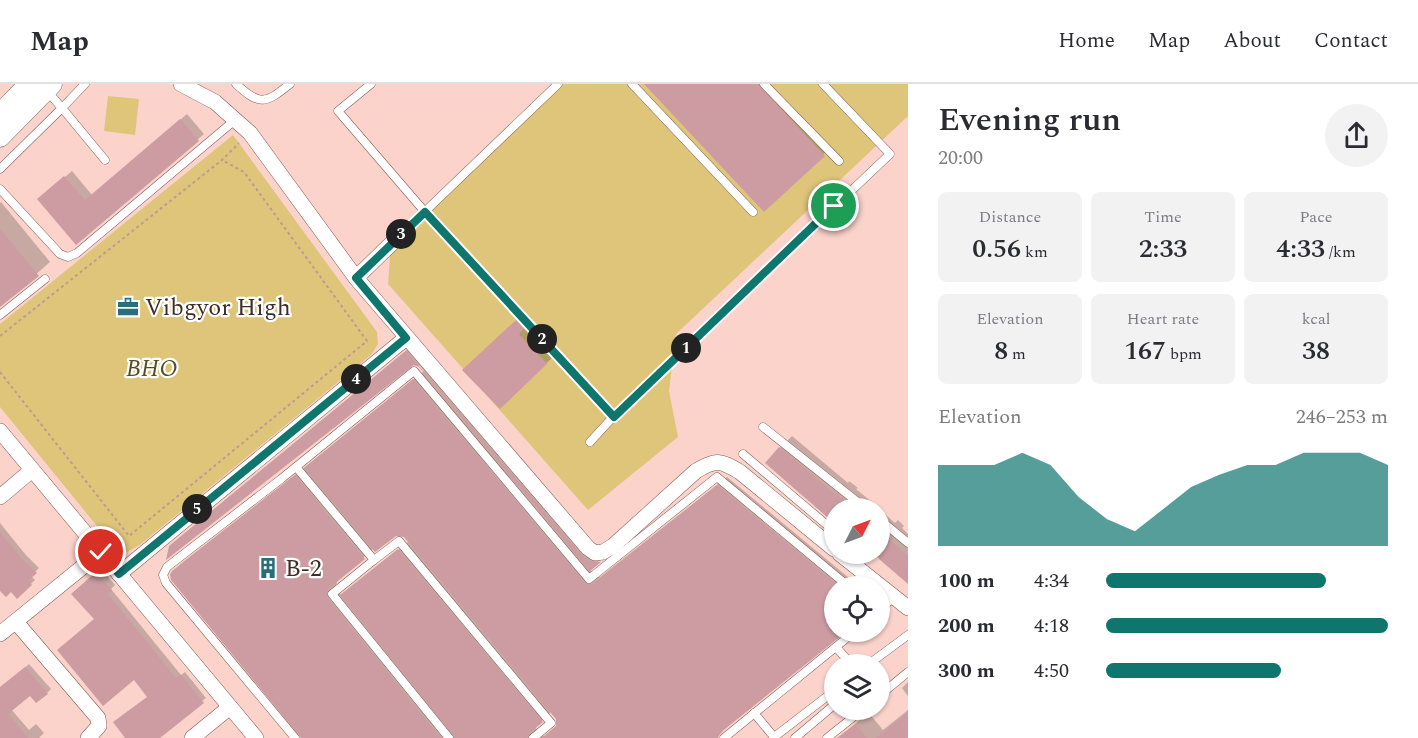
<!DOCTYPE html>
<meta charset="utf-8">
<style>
body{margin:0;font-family:Spectral,serif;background:#f2f2f3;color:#2b2b33;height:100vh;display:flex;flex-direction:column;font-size:22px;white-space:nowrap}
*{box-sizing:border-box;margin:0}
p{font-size:20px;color:#7c7c81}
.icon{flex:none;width:33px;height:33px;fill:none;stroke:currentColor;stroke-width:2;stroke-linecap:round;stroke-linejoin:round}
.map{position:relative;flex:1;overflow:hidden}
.side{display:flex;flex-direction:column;background:#fff;width:510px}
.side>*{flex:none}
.needle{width:39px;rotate:48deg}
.tools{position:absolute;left:824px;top:414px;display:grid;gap:12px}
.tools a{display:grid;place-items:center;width:66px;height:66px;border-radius:50%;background:#fff;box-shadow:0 2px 4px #0004;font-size:30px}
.pin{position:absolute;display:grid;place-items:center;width:51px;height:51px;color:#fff;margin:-26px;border:3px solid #fff;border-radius:50%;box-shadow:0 2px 6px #0007}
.km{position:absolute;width:30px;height:30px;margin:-15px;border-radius:50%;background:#222;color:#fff;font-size:16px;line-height:30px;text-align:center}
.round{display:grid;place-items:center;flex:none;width:63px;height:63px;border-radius:32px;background:#f2f2f3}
.summary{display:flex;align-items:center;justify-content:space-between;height:102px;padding:0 30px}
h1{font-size:33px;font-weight:600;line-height:45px}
.figures{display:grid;grid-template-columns:repeat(3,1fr);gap:9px;height:102px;padding:6px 30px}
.figures div{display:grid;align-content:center;border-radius:9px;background:#f2f2f3;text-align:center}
.figures b{font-size:26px;font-weight:600}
.figures small{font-size:16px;font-weight:400}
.figures p{font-size:16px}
.chart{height:168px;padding:12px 30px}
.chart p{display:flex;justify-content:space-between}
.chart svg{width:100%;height:108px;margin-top:6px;fill:#0f766e;opacity:.7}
ul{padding:0 30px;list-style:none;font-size:20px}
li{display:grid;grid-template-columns:96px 72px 1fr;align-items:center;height:45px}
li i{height:15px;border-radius:8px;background:#0f766e}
header{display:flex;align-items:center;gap:36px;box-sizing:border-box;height:84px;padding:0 30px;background:#fff;border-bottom:2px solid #e1e1e2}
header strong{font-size:28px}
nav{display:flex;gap:33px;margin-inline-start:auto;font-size:21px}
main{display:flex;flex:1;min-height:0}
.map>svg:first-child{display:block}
</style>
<header>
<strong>Map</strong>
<nav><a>Home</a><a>Map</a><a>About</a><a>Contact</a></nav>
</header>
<main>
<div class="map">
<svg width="908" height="654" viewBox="0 0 908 654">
<rect width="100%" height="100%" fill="#fbd3cb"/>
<g fill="#dfc57a">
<path d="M558,0H908V32L676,250L669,307L678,353L588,426L388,200L391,160Z"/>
<path d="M108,12L139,15L135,51L104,47Z"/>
<path d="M233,51L377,248L378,260L371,271L141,460L127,468L110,458L0,323V240Z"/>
</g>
<g fill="#0003" fill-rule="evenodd">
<path d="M649,0H770L830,64L764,126Z"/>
<path d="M187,30L204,50L76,159L46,109L72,87L92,111Z"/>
<path d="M1,118L50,178L0,222V119Z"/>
<path d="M523,230L529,237L524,243L553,273L500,323L465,286Z"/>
<path d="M415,259L589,462L607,470L589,485L594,490L600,493L727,393L854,498H862L861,502H834V548H845L728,641L717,654H302L173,488L183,478L305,383L424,287L420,282L413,279L170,462ZM395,450L404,452L409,457L342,512L336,504L337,497L374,464ZM551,628L557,635V642L544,652L537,648L536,642Z"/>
<path d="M792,352L848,399L849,397L858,404L856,405L879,424H834V436L780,364Z"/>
<path d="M879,425L895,439L898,436L904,442L902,444L908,450V499L874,470H879Z"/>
<path d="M0,439L25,470L39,484L31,492L35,496L17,513L11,506L0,504Z"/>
<path d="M101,485L115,501L111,505L181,591L185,588L206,614L156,654H127L149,613L96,535L73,510Z"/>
<path d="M29,580L51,605L47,609L30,610L11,625L29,646L36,640L44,649L39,654H0V605Z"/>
<path d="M908,598V612L902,604Z"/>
<path d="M908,626V653L906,654H843L842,652L868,628L883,646Z"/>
</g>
<g fill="#cc9ca2">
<path d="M644,0H758L825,72L764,128Z"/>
<path d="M180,35L199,57L76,161L37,115L64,92L85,116Z"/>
<path d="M0,145L39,192L0,223Z"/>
<path d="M516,236L524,245L519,250L547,280L500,325L462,286Z"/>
<path d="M406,267L581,470L590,477L601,478L590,487L419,283L414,281L166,476L169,462Z"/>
<path d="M413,295L586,500H593L717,401L839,502H834V548H846L720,649L718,654H542L556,642V635L404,453L396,452L375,468L304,384Z"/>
<path d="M779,363L835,410L836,409L846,417L845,418L852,424H834V439L765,379Z"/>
<path d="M295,391L365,475L328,505L327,513L441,654H301L171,496L170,491L172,487Z"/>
<path d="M879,447L882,450L884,447L893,455L891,457L908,472V500L879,475Z"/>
<path d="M0,448L21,474L37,489L28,497L32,501L17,515L11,508L6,513L0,507Z"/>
<path d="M398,465L543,638L529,649L527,654H455L340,511Z"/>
<path d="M96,488L112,506L108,510L176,594L180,590L204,619L160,654H125L113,638L147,613L134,596L103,622L57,566L94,535L71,510Z"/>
<path d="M25,583L48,610L36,619L30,612L8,630L28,654H0V603Z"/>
<path d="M908,628V654H876Z"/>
<path d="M855,640L867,654H837Z"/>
</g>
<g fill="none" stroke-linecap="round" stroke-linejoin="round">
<defs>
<g id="service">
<path d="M85,0L62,24L105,76"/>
<path d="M236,0C260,22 265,20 290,0"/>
<path d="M371,0L338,27L425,128L613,333L890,70L823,0"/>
<path d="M632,0L753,128"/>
<path d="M764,0L839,77"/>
<path d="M0,85L62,24L47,7"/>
<path d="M0,105L60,170L68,173L77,169L235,36"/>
<path d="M391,160L558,0"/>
<path d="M0,231L45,195"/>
<path d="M763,343L865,424"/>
<path d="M590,358L613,333"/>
<path d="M743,370L834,447"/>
<path d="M296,383L374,476L399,457L551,639L533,654"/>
<path d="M879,435L908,459"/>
<path d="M374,476L332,510L449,654"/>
<path d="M879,526L894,513"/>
<path d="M836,563L851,580"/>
<path d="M869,580L908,551"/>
<path d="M879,612L908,588"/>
<path d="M754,629L774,653"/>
<path d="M295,654L166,499L163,491L167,483L281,395L414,287L589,495L717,393L848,502"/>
<path d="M724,654L848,553"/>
<path d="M773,654L834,607"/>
<path d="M795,654L834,621"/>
<path d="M827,654L862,626"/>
</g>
<g id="minor">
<path d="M181,0L215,18L250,49L356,194L588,464L595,469L603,468L613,462L696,387C716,375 720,376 740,388L834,465"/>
<path d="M356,194L391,160"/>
<path d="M0,347L256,654"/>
<path d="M0,413L32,386"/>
<path d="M840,470L908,524"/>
<path d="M119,490L406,254"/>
<path d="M16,538L98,634L99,642L88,654"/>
<path d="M0,550L101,468"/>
<path d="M192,654L230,623"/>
</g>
<g id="tertiary">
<path d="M0,30L29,0"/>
<path d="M0,53L52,0"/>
</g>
</defs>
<use href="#service" stroke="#865b54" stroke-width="9"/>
<use href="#minor" stroke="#865b54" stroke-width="16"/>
<use href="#tertiary" stroke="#865b54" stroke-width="21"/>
<g stroke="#bc9b95" stroke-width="2" stroke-dasharray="3 3" stroke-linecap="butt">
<path d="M0,252L222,76L239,59"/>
<path d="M0,288L129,452L367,257L244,88L222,76"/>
</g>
<use href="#service" stroke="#fff" stroke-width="8"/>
<use href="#minor" stroke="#fff" stroke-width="15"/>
<use href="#tertiary" stroke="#fff" stroke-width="20"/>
</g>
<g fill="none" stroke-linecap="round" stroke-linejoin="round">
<defs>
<path id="route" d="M101,468L119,490L406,254L356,194L425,128L614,333L834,122"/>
</defs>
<use href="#route" stroke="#fff" stroke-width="12"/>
<use href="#route" stroke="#0f766e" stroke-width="8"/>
</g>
<defs>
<symbol id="office-bare" viewBox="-9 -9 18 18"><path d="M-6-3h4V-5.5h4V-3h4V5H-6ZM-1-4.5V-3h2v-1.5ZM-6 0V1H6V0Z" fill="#276f7b" stroke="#fff" stroke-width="2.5" paint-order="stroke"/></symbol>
<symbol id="building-bare" viewBox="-9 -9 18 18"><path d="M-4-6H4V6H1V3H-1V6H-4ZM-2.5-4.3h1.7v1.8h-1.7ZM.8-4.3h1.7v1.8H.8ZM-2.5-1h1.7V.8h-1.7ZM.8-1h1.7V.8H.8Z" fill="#276f7b" stroke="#fff" stroke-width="2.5" paint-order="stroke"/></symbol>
</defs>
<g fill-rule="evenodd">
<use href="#office-bare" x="113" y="208" width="30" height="30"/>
<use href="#building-bare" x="253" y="469" width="30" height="30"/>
</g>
<g text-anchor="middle" stroke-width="4.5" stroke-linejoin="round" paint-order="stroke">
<g font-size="24" fill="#3f2c29" stroke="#fff" text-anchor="start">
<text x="145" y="231">Vibgyor High</text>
<text x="285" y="492">B-2</text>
</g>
<g font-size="24" font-style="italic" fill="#594b24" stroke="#fff">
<text x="152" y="292">BHO</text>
</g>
</g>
</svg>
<div class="tools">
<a><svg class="needle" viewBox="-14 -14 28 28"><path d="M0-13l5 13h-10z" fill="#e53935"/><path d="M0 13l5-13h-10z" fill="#7c7c81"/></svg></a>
<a><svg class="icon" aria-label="locate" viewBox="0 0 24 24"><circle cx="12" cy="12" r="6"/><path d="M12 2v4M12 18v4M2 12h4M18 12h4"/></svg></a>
<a><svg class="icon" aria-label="layers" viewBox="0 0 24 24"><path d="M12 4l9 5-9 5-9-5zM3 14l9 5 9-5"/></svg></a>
</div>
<div class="pin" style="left:834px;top:122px;background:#1e9e55"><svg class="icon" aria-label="arrive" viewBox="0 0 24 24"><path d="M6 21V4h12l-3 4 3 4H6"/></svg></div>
<div class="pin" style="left:101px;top:468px;background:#d93025"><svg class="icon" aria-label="check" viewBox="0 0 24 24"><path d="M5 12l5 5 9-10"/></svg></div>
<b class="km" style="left:686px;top:264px">1</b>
<b class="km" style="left:542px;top:255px">2</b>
<b class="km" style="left:401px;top:150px">3</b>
<b class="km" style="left:356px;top:295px">4</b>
<b class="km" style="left:197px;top:425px">5</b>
</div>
<section class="side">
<div class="summary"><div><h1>Evening run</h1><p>20:00</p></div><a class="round"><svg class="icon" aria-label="share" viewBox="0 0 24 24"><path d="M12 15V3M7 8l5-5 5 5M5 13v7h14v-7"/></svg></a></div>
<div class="figures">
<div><p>Distance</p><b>0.56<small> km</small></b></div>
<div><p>Time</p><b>2:33</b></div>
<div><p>Pace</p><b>4:33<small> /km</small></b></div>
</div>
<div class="figures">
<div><p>Elevation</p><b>8<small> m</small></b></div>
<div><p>Heart rate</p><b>167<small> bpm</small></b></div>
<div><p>kcal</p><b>38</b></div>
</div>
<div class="chart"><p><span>Elevation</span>246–253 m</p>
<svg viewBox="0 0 160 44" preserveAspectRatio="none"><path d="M0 44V11L10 11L20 11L30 6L40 11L50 24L60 33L70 38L80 29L90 20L100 15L110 11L120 11L130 6L140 6L150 6L160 11V44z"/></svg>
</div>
<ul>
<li><b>100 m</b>4:34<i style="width:78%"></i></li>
<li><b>200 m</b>4:18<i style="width:100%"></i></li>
<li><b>300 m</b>4:50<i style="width:62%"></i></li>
</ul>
</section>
</main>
